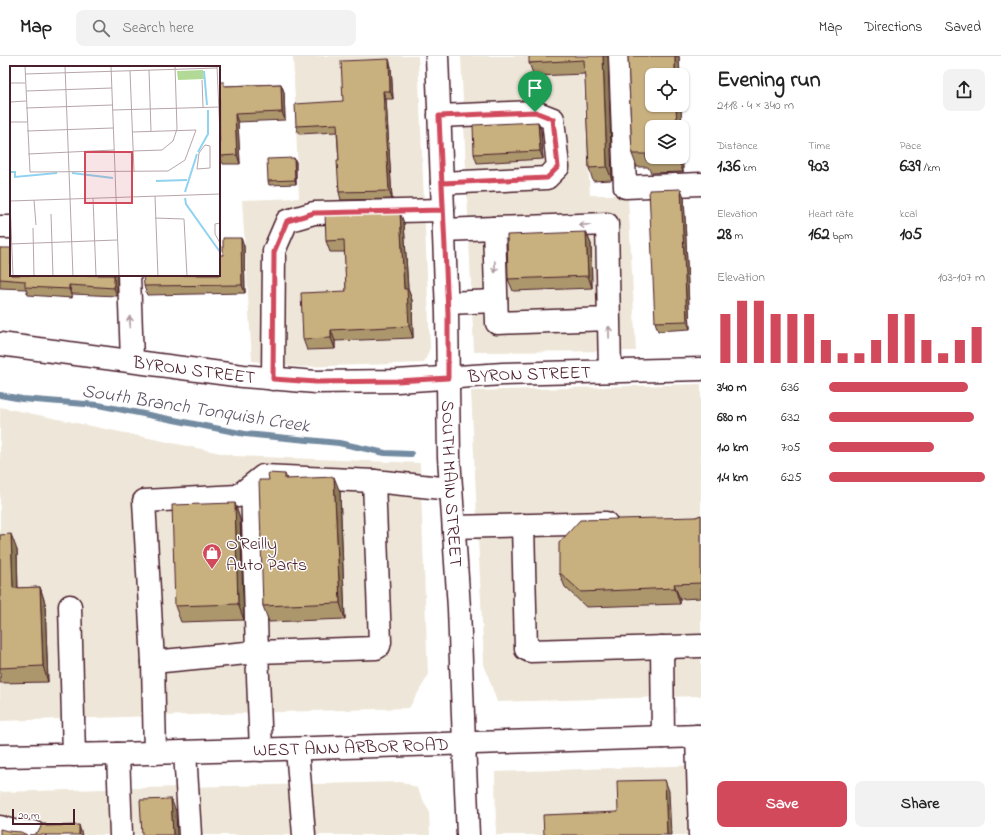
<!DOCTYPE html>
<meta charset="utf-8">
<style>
body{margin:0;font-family:"Indie Flower",sans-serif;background:#f2f2f2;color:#222;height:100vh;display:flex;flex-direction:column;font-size:15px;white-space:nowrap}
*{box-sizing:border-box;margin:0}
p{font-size:13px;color:#767676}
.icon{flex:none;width:22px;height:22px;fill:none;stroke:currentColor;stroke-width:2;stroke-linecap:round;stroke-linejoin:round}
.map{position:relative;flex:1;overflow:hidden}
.details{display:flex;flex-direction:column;background:#fff;width:300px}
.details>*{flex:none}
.tools{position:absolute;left:645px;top:12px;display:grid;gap:8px}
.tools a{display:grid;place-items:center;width:44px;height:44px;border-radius:8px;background:#fff;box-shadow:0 1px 3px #0004;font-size:20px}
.scale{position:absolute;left:12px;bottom:10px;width:63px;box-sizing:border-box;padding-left:4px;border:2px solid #4a1f2b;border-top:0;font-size:11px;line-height:14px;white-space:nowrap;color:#4a1f2b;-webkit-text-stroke:3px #fff;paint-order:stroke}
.pin{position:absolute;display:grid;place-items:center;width:34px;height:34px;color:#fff;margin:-41px -17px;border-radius:50% 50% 50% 0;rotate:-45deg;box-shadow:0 0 4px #0007}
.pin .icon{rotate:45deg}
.round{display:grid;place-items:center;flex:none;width:42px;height:42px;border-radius:8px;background:#f2f2f2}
.overview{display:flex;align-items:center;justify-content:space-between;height:68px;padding:0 16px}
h1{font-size:22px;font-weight:700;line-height:30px}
.stats{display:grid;grid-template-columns:repeat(3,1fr);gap:6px;height:68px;padding:4px 16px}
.stats div{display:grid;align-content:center}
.stats b{font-size:17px;font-weight:700}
.stats small{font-size:11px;font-weight:400}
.stats p{font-size:11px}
.chart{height:112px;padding:8px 16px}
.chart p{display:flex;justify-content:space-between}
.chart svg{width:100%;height:72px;margin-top:4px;stroke:#d1495b;stroke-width:6}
.button{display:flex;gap:8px;margin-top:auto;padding:8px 16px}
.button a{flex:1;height:46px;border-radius:8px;background:#d1495b;color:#fff;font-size:16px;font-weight:700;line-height:46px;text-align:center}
.button a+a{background:#f2f2f2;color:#222}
ul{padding:0 16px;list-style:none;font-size:13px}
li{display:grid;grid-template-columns:64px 48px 1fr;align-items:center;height:30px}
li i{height:10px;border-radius:5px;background:#d1495b}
header{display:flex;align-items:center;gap:24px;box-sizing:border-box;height:56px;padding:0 20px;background:#fff;border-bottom:1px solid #e0e0e0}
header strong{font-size:19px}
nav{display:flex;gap:22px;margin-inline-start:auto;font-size:14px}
.search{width:280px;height:36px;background:#f2f2f2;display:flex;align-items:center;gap:10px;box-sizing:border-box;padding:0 14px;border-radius:8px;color:#767676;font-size:15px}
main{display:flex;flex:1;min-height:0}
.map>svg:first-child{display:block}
</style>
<header>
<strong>Map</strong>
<div class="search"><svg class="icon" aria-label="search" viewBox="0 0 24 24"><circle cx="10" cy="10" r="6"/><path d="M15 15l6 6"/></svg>Search here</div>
<nav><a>Map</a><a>Directions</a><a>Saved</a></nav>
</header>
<main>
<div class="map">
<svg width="701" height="779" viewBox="0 0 701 779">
<rect width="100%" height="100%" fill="#fff"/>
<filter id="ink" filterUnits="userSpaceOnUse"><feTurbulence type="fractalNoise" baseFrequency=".025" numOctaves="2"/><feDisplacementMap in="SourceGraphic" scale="8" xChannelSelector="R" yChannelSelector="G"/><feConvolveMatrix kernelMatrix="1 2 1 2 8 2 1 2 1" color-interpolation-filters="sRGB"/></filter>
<g filter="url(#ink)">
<g fill="#eee7d9">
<path d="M293,0H418L430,292L424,307L299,311L252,305L242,144L299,142Z"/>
<path d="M461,0H582L590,139H628L636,295L474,296Z"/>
<path d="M701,328V640L497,646L484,608L471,335Z"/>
<path d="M0,351L235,400L420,407L428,620L409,652L0,665Z"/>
<path d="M701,709V779H496L495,716Z"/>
<path d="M403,726L417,732L429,755L430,779H0V736L140,732Z"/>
</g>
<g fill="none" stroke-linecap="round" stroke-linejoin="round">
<path stroke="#738ba1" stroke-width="6" d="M0,339L22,343L98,349L245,378L339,387L385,397L411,398"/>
<defs>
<g id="minor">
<path d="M620,0L625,131L701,128"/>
<path d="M439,60L535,56L553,63L558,111L547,122L442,127"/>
<path d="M0,171H11"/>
<path d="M444,174L494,172"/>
<path d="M129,219L132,305"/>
<path d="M447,247L496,245"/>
<path d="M609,263L497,267L494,172L607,168L610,315"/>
<path id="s1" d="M0,288L243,320L316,326L397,325L503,318L701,313"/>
<path d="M273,323L274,195L287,165L314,157L443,154"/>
<path d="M252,429L257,596L153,606L144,445L238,440L263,420L374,425L451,433"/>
<path d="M523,469L526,593L530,595L701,590"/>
<path d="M454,471L606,467"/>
<path d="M70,550L74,699"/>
<path d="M662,591L663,681"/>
<path d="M153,606L155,697"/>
<path d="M697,680L700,779"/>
<path d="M464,687L468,779"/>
<path d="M297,693L304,779"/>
<path d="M261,694L257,596L376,592L379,590L380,586L374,425"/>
<path d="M185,696L190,779"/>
<path d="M118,698L121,779"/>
<path d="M0,771L13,775L33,776L34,779"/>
</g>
<g id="major">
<path id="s2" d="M437,0L447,257L449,401L459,552L464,687"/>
<path id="s3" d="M0,700L118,698L701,680"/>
</g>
</defs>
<use href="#minor" stroke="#4a1f2b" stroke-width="25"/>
<use href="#major" stroke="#4a1f2b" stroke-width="25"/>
<use href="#minor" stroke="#fff" stroke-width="22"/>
<use href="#major" stroke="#fff" stroke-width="22"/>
</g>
<g fill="#ac976d" stroke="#4a1f2b">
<path d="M608,0L612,124L593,125L589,112L585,18L534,20L529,7Z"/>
<path d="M628,0H679L682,101V83L683,116L651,117L648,111H637L632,98Z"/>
<path d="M389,3L391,11L393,43H386L392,143L341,144L339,136V105L337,76L299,78L296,70L343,45Z"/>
<path d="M281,28L284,36L285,64L238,66L240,108H223L220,100L226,30Z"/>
<path d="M538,66L541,75L543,103L477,107L474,98Z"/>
<path d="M294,102L296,106V128L269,129L268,125Z"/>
<path d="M684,141L690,273L658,275L655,266Z"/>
<path d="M404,167L408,233L412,244L413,282L335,285V293L307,294L303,283L346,235L345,196H330L326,185Z"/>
<path d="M586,176L591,188L592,232L513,235L508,223Z"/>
<path d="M241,182L244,190L245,237L147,239L144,230L223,199Z"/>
<path d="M0,192L117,219V240L72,238V242L28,239L26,233L0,232Z"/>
<path d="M285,418L287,423L340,436L345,563L269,566L263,550L269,424Z"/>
<path d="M701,459V542L680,543V548L586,551L565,531L559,516Z"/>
<path d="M240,463L244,564L181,566L175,550Z"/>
<path d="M0,479L17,494L18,532L40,531L45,547L48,626L0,627Z"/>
</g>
<g fill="#8c7b59" stroke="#4a1f2b">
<path d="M603,0H608L612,124L607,111Z"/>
<path d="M675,0H679L680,19H675Z"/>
<path d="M389,3L391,11L393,43L390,35Z"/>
<path d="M281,28L284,36L285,64L282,56Z"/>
<path d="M383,35L386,43L392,143L389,135Z"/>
<path d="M676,49H681L682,71H677Z"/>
<path d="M235,58L238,66L240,108L237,99Z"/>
<path d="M538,66L541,75L543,103L540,95Z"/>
<path d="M682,83L683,116L678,103V101H682Z"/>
<path d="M294,102L296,106V128L295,124Z"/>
<path d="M681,133L684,141L690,273L687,265Z"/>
<path d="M400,156L404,167L408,233L412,244L413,282L409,270L404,233Z"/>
<path d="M586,176L591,188L592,232L588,220Z"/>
<path d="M241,182L244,190L245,237L242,229Z"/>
<path d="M114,219H117V240L114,232Z"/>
<path d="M69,229L72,238V242L69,233Z"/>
<path d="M331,274L335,285V293L331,282Z"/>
<path d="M334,421L340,436L345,563L340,547Z"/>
<path d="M235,447L240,463L244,564L238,548Z"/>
<path d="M11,478L17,494L18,548L13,532Z"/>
<path d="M674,528L680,543V548L675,532Z"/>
<path d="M40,531L45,547L48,626L43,610Z"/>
<path d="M665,724L669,735L671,779H667Z"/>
<path d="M171,743L176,755L177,779H173Z"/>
<path d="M79,769L82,779H79Z"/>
</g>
<g fill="#c8b07f" stroke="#4a1f2b">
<path d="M529,0H603L607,111L589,112L584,4L529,7Z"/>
<path d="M628,0H675V19H652V49H676L677,71H652V101H678V103L646,104V98H632Z"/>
<path d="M389,3L390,35H383L389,135L339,136L337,105H339L337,68L296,70L295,48L343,45L341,5Z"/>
<path d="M219,26H224V30L281,28L282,56L235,58L237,99L220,100L219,65Z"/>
<path d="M538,66L540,95L474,98L473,69Z"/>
<path d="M294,102L295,124L268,125L267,103Z"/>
<path d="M681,133L687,265L655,266L649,134Z"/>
<path d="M400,156L404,233H407L409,270L331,274V282L303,283L301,237L346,235L344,184L326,185L325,158Z"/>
<path d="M586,176L588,220L508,223L507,179Z"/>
<path d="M223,182H241L242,229L144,230L143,219H219V199H223Z"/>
<path d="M0,192H11V219H114V232L69,229V233L25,231V225L0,223Z"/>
<path d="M268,417L285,418V423L334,421L340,547L263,550L259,424H269Z"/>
<path d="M235,447L238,548L175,550L172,449Z"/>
<path d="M701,459V527L674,528L675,532L581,536L559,516V487L580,464L696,461Z"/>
<path d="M11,478L13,532L40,531L43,610L0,612V479Z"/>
<path d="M665,724L667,779H544L543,759L618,756L617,725Z"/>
<path d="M171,743L173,779H142L140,744Z"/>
<path d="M42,768H46V770L79,769V779H29H33L39,775Z"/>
<path d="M0,773L8,775L21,776L27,779H0Z"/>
</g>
<defs><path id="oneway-shaft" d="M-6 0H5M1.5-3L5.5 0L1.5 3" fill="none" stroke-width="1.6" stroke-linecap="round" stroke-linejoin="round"/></defs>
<g stroke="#ae9aa0">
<use href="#oneway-shaft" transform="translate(585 169) rotate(178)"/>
<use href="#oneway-shaft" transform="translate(495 211) rotate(88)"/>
<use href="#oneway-shaft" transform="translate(130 266) rotate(-92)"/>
<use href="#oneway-shaft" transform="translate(609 276) rotate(-91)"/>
</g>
</g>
<g fill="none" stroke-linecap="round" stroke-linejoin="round" filter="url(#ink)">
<defs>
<path id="route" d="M535,56L439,60L443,154L314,157L287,165L274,196L273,323L316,326L397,325L448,322V257L442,127L547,122L558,111L553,63L535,56"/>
</defs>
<use href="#route" stroke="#fff" stroke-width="8"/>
<use href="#route" stroke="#d1495b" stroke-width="5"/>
</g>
<defs>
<symbol id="shop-pin" viewBox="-11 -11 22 30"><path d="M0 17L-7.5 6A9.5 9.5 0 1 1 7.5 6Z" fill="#d1495b" stroke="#fff"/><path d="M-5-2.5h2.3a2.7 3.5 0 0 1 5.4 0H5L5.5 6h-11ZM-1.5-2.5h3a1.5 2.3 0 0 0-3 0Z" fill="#fff"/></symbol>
</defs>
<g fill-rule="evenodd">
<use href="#shop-pin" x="201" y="486" width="22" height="30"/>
</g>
<g text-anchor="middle" stroke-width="3" stroke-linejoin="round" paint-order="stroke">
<g font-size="18" fill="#4a1f2b" stroke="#fff">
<text dy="6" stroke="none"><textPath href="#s1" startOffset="196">BYRON STREET</textPath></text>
<text dy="6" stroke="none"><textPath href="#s1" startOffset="532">BYRON STREET</textPath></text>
<text dy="6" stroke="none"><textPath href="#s2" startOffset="428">SOUTH MAIN STREET</textPath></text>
<text dy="6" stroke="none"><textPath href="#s3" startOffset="351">WEST ANN ARBOR ROAD</textPath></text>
</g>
<g font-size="18" fill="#4a1f2b" stroke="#fff" text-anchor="start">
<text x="226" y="493">O'Reilly<tspan x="226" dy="21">Auto Parts</tspan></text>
</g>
<g font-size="19" font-style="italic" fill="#5f5566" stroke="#fff">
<text transform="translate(196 351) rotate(9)" y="7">South Branch Tonquish Creek</text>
</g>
</g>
<g transform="translate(10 10)">
<rect width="210" height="210" fill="#fff"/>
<path d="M193,4L194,13L168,14L167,5Z" fill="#b2da96"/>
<path fill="none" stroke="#8fd3f0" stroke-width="2" d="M194,5L197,39M188,86L198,68V44M0,106H5V111L47,107M62,107L103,112M146,115L177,114M175,126L187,88M175,132L176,138L210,186"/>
<path fill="none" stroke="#b7a5aa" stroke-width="1" d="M15,0L20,106L158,105L175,94L186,64L122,66M55,0L63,210M101,0L106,131M207,0L210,69M139,4L141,65M120,5L124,106M15,8L207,2M192,14L193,41M0,17H15M16,25L102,22M0,36L16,35M16,42L102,39M103,44L210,41M0,56H17M17,65L103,62M195,79L200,80V102L187,103L189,87ZM123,85L152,84L163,75L167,63L165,0M18,88L104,84M145,130L148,210M106,131L109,210M83,132L86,210M24,134L26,159M0,135L3,210M0,135L210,128M41,148L43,210M145,152L174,153L177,210M210,157L205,158V168L210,177M23,162L24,210M0,178L107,174"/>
<path fill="#d1495b" fill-opacity="0.15" stroke="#d1495b" stroke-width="2" d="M75,86H122V137H75Z"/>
<rect width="210" height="210" fill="none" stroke="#4a1f2b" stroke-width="2"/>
</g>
</svg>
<div class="tools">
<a><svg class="icon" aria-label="locate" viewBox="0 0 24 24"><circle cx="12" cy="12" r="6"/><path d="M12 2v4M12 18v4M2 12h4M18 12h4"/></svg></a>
<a><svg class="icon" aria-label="layers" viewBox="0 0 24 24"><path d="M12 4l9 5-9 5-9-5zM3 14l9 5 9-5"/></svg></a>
</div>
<div class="scale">20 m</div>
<div class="pin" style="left:535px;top:56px;background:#1e9e55"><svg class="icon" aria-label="arrive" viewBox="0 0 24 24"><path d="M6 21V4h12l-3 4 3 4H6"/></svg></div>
</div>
<section class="details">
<div class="overview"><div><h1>Evening run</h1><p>21:18 · 4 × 340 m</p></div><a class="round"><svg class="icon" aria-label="share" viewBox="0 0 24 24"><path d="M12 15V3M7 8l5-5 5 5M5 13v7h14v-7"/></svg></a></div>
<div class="stats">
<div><p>Distance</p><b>1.36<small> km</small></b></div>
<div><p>Time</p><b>9:03</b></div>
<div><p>Pace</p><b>6:39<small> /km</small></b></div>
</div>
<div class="stats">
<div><p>Elevation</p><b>28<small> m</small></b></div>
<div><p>Heart rate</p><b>162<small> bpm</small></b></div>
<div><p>kcal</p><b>105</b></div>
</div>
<div class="chart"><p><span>Elevation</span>103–107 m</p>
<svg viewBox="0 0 160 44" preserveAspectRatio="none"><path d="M5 44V14M15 44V6M25 44V6M35 44V14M45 44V14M55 44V14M65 44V30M75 44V38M85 44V38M95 44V30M105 44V14M115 44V14M125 44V30M135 44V38M145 44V30M155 44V22"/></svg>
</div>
<ul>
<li><b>340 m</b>6:36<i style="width:89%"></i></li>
<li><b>680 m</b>6:32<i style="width:93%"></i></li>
<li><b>1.0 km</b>7:05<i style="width:67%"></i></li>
<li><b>1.4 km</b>6:25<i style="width:100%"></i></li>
</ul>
<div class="button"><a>Save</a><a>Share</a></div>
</section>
</main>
